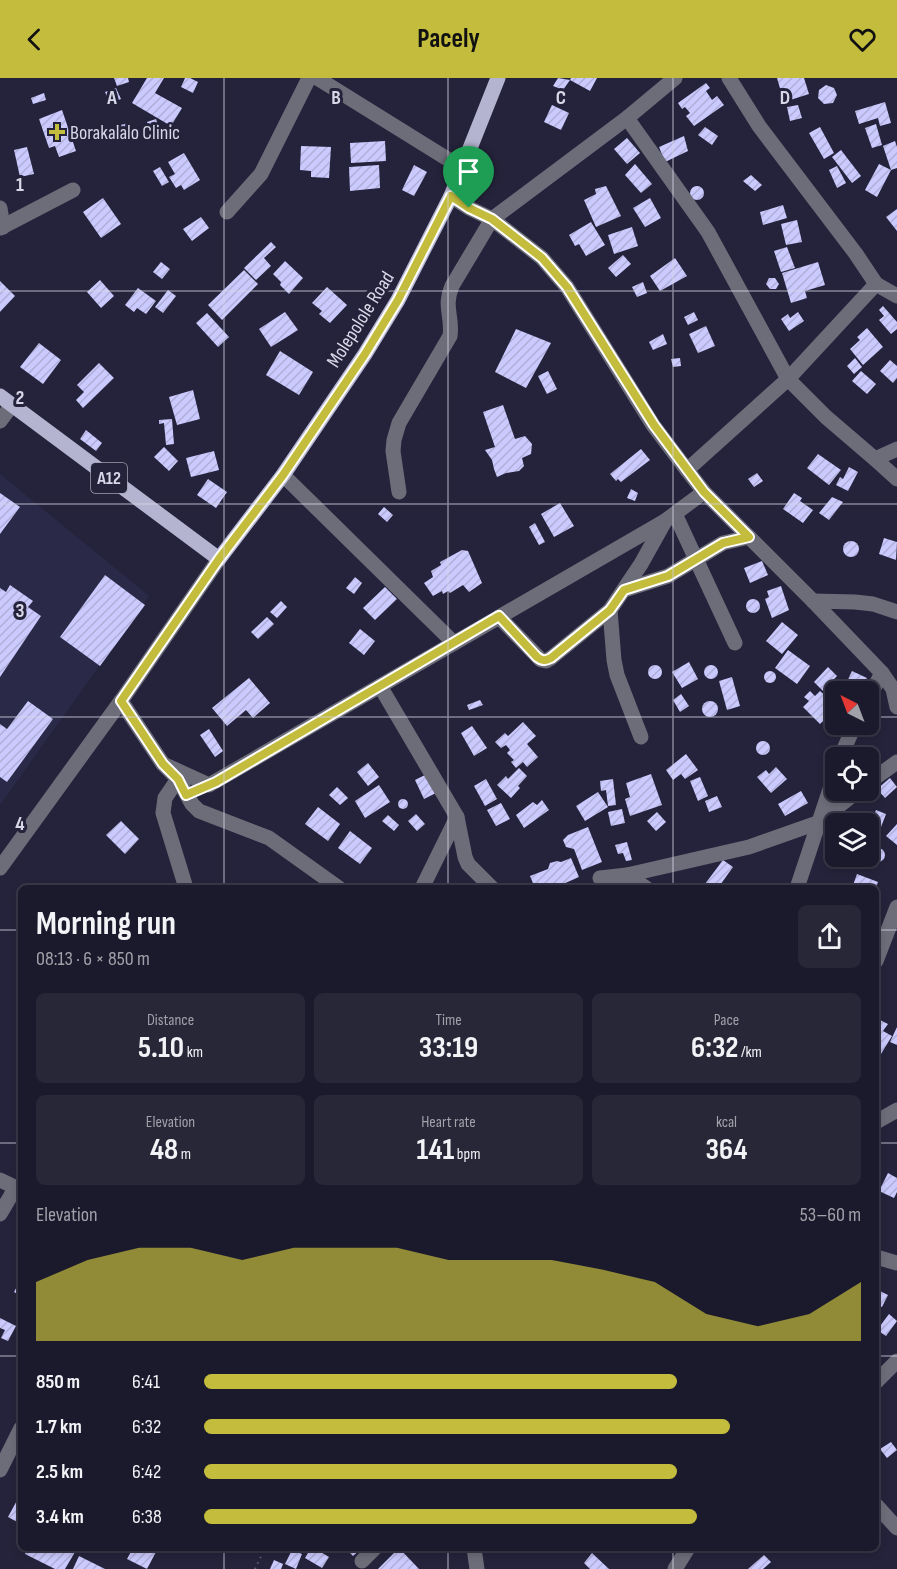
<!DOCTYPE html>
<meta charset="utf-8">
<style>
body{margin:0;font-family:"Sofia Sans Condensed",sans-serif;background:#282738;color:#f1f3f6;height:100vh;display:flex;flex-direction:column;font-size:22px;white-space:nowrap}
*{box-sizing:border-box;margin:0}
p{font-size:20px;color:#a0a1a9}
.icon{flex:none;width:33px;height:33px;fill:none;stroke:currentColor;stroke-width:2;stroke-linecap:round;stroke-linejoin:round}
.map{position:relative;flex:1;overflow:hidden}
.side{position:absolute;left:18px;top:807px;width:861px;height:666px;display:flex;flex-direction:column;background:#1b1a2c;border-radius:9px;box-shadow:0 3px 9px #0003,0 0 0 2px #393848}
.side>*{flex:none}
.needle{width:39px;rotate:318deg}
.buttons{position:absolute;left:825px;top:603px;display:grid;gap:12px}
.buttons a{display:grid;place-items:center;width:54px;height:54px;border-radius:9px;background:#1b1a2c;box-shadow:0 3px 9px #0003,0 0 0 2px #393848;font-size:30px}
.pin{position:absolute;display:grid;place-items:center;width:51px;height:51px;color:#fff;margin:-62px -26px;border-radius:50% 50% 50% 0;rotate:-45deg;box-shadow:0 0 6px #0007}
.pin .icon{rotate:45deg}
.round{display:grid;place-items:center;flex:none;width:63px;height:63px;border-radius:9px;background:#282738}
.summary{display:flex;align-items:center;justify-content:space-between;height:102px;padding:0 18px}
h1{font-size:33px;font-weight:700;line-height:45px}
.stats{display:grid;grid-template-columns:repeat(3,1fr);gap:9px;height:102px;padding:6px 18px}
.stats div{display:grid;align-content:center;border-radius:9px;background:#282738;text-align:center}
.stats b{font-size:30px;font-weight:700}
.stats small{font-size:16px;font-weight:400}
.stats p{font-size:16px}
.chart{height:168px;padding:12px 18px}
.chart p{display:flex;justify-content:space-between}
.chart svg{width:100%;height:108px;margin-top:6px;fill:#c4bc3d;opacity:.7}
ul{padding:0 18px;list-style:none;font-size:20px}
li{display:grid;grid-template-columns:96px 72px 1fr;align-items:center;height:45px}
li i{height:15px;border-radius:8px;background:#c4bc3d}
header{display:flex;justify-content:space-between;align-items:center;height:78px;padding:0 18px;background:#c4bc3d;color:#111;font-size:27px;font-weight:700}
.map>svg:first-child{display:block}
</style>
<header><svg class="icon" aria-label="back" viewBox="0 0 24 24"><path d="M15 5l-7 7 7 7"/></svg>Pacely<svg class="icon" aria-label="heart" viewBox="0 0 24 24"><path d="M12 20l-8-8c-3-5 5-10 8-4 3-6 11-1 8 4z"/></svg></header>
<div class="map">
<svg width="897" height="1491" viewBox="0 0 897 1491">
<defs>
<pattern id="building-hatch" width="6" height="6" patternUnits="userSpaceOnUse" patternTransform="scale(1.5)"><rect width="6" height="6" fill="#cbcafe"/><path d="M-1 1l2-2M0 6l6-6M5 7l2-2" fill="none" stroke="#afaed9"/></pattern>
</defs>
<rect width="100%" height="100%" fill="#24233b"/>
<path fill="#2b2948" d="M0,396L149,518L0,727Z"/>
<g fill="url(#building-hatch)">
<path d="M114,0H128L129,4L117,8Z"/>
<path d="M147,0H164L155,15L182,30L171,48L132,25Z"/>
<path d="M185,0H190L198,4L193,15L181,9Z"/>
<path d="M558,0L570,2L571,0H597L590,13L570,2L563,12L553,8Z"/>
<path d="M777,0H804L809,16L784,24Z"/>
<path d="M706,5L710,10L706,13L712,22L717,18L724,27L694,48L686,38L690,35L685,29L682,31L678,25Z"/>
<path d="M826,7L834,10L837,17L833,25L824,26L818,20L819,12Z"/>
<path d="M116,10L121,21L110,25L105,14Z"/>
<path d="M44,15L46,22L33,26L31,20Z"/>
<path d="M885,24L891,45L880,48L878,40L859,46L855,33Z"/>
<path d="M552,27L569,35L561,52L544,44Z"/>
<path d="M798,27L802,40L790,43L787,29Z"/>
<path d="M62,32L76,73L59,79L55,68L49,70L39,41Z"/>
<path d="M156,41L159,50L150,53L147,44Z"/>
<path d="M129,45L132,57L119,60L116,48Z"/>
<path d="M876,46L882,67L872,70L865,50Z"/>
<path d="M705,49L718,58L712,67L698,57Z"/>
<path d="M820,49L834,75L824,81L809,55Z"/>
<path d="M684,58L688,73L665,84L659,69Z"/>
<path d="M627,60L640,75L627,86L614,71Z"/>
<path d="M385,63L386,83L351,85L350,65Z"/>
<path d="M895,63L897,69V90L891,92L883,68Z"/>
<path d="M301,68L331,69L329,100L311,99V93L300,92Z"/>
<path d="M27,69L34,96L20,99L14,72Z"/>
<path d="M841,72L861,98L852,105L832,79Z"/>
<path d="M184,75L200,102L184,112L181,107L176,110L169,99L175,96L168,84Z"/>
<path d="M635,86L652,106L641,115L625,97Z"/>
<path d="M879,86L891,92L877,119L865,112Z"/>
<path d="M379,87L380,110L350,113L349,89Z"/>
<path d="M414,87L427,94L414,118L402,112Z"/>
<path d="M837,88L846,105L837,110L829,92Z"/>
<path d="M160,89L169,104L162,108L153,93Z"/>
<path d="M751,97L762,107L755,113L743,103Z"/>
<path d="M606,108L621,138L596,149L584,122L596,116L595,111Z"/>
<circle cx="697" cy="115" r="7"/>
<path d="M103,120L121,146L101,160L83,134Z"/>
<path d="M650,120L661,140L645,149L633,130Z"/>
<path d="M783,127L787,140L763,147L760,134Z"/>
<path d="M897,131V153L886,139Z"/>
<path d="M201,139L209,150L192,163L183,151Z"/>
<path d="M797,142L802,164L786,167L781,146Z"/>
<path d="M591,144L605,167L586,178L579,166L575,168L569,157Z"/>
<path d="M632,149L638,168L614,176L608,157Z"/>
<path d="M271,164L276,169L264,180L271,188L256,202L244,190Z"/>
<path d="M787,169L795,190L781,194L774,173Z"/>
<path d="M623,177L631,186L616,199L608,190Z"/>
<path d="M675,180L687,198L660,213L650,198Z"/>
<path d="M285,183L303,200L289,216L280,207L281,204L273,196Z"/>
<path d="M161,184L170,191L162,201L153,194Z"/>
<path d="M818,184L825,207L805,213L807,220L791,225L782,195Z"/>
<path d="M244,192L258,206L222,242L208,227Z"/>
<path d="M769,200H775L779,206L776,211H770L766,206Z"/>
<path d="M100,202L114,218L101,230L87,214Z"/>
<path d="M0,203L15,218L0,234Z"/>
<path d="M643,204L647,215L637,219L632,209Z"/>
<path d="M327,209L347,227L330,245L319,236L322,233L312,225Z"/>
<path d="M138,210L156,223L146,236L137,230L134,234L125,227Z"/>
<path d="M168,212L176,218L163,235L155,229Z"/>
<path d="M883,228L897,244V251L891,256L879,242L884,238L879,232Z"/>
<path d="M285,234L298,252L271,269L259,251Z"/>
<path d="M694,234L698,242L688,247L684,239Z"/>
<path d="M798,234L804,243L789,253L781,241L788,236L790,240Z"/>
<path d="M207,235L229,259L218,269L196,245Z"/>
<path d="M706,248L715,268L698,275L689,256Z"/>
<path d="M867,250L883,269L863,287L850,271L860,262L857,259Z"/>
<path d="M516,251L551,265L526,310L495,294Z"/>
<path d="M663,256L667,266L653,272L649,264Z"/>
<path d="M39,265L61,282L43,306L20,289Z"/>
<path d="M280,273L313,294L299,317L266,297Z"/>
<path d="M680,280L681,288L673,289L671,281Z"/>
<path d="M855,280L862,289L854,296L847,288Z"/>
<path d="M890,282L897,288V300L893,305L880,293Z"/>
<path d="M99,285L114,300L83,330L76,322L84,314L77,307Z"/>
<path d="M548,293L557,311L547,316L538,298Z"/>
<path d="M861,293L876,306L867,316L852,303Z"/>
<path d="M193,312L200,341L177,347L169,319Z"/>
<path d="M503,327L515,361L525,358L532,366L531,376L522,380L524,388L519,393L506,395L497,399L494,391L492,382L485,372L495,369L483,334Z"/>
<path d="M172,341L174,366L166,367L164,345L159,346V342Z"/>
<path d="M86,352L102,365L96,373L80,361Z"/>
<path d="M164,369L178,383L169,393L154,379Z"/>
<path d="M641,371L650,382L621,404L618,401L616,403L610,396Z"/>
<path d="M214,373L219,392L191,399L186,380Z"/>
<path d="M818,376L841,392L829,407L807,390Z"/>
<path d="M849,389L858,394L848,413L836,407L840,399L843,401Z"/>
<path d="M757,395L763,403L754,409L748,401Z"/>
<path d="M208,401L227,414L216,430L197,417Z"/>
<path d="M631,411L638,415L635,423L627,420Z"/>
<path d="M0,415L20,429L0,456Z"/>
<path d="M794,415L802,420L800,423L813,432L803,445L783,431Z"/>
<path d="M832,419L843,424L829,442L819,435Z"/>
<path d="M560,425L574,448L554,459L541,436Z"/>
<path d="M384,429L393,437L387,444L378,436Z"/>
<path d="M535,445L545,464L539,467L529,449Z"/>
<path d="M884,460L897,464L896,482L879,476Z"/>
<circle cx="851" cy="471" r="8"/>
<path d="M462,472L468,473L482,505L469,514L463,507L450,515L448,513L443,516L442,513L433,518L424,505L433,499L431,493L441,487L440,484Z"/>
<path d="M762,483L768,497L750,505L744,490Z"/>
<path d="M105,497L145,527L100,588L60,559Z"/>
<path d="M355,499L362,505L354,516L346,510Z"/>
<path d="M10,507L33,523L28,529L41,538L0,599V510L6,514Z"/>
<path d="M781,508L789,532L772,540L765,521L769,519L767,513Z"/>
<path d="M385,509L397,521L375,542L363,530Z"/>
<circle cx="753" cy="528" r="7"/>
<path d="M281,523L287,529L277,540L270,534Z"/>
<path d="M267,539L274,546L258,561L251,554Z"/>
<path d="M782,544L798,557L782,576L766,563Z"/>
<path d="M360,551L375,563L364,577L349,565Z"/>
<path d="M788,572L810,588L797,606L775,590Z"/>
<path d="M689,584L698,601L682,610L672,594Z"/>
<circle cx="655" cy="594" r="7"/>
<circle cx="711" cy="594" r="7"/>
<path d="M828,589L837,598L823,613L814,604Z"/>
<circle cx="770" cy="599" r="6"/>
<path d="M852,593L867,600L861,614H842Z"/>
<path d="M732,599L740,628L727,632L719,603Z"/>
<path d="M249,600L270,625L253,640L246,632L227,648L212,630Z"/>
<path d="M810,613L815,618L820,613L836,627V631L820,646L803,629L809,623L804,619Z"/>
<path d="M681,616L689,628L680,634L673,622Z"/>
<path d="M480,622L483,627L469,632L467,627Z"/>
<path d="M28,623L53,641L7,704L0,699V646L7,651Z"/>
<circle cx="710" cy="631" r="8"/>
<path d="M523,644L536,658L527,666L538,679L527,689L523,684L516,690L511,684L514,682L507,675L510,672L506,667L501,670L495,664L505,655L508,658Z"/>
<path d="M472,648L487,670L474,678L461,655Z"/>
<path d="M209,651L223,673L215,679L200,657Z"/>
<circle cx="763" cy="670" r="7"/>
<path d="M686,676L698,692L685,701L681,696L673,702L666,692Z"/>
<path d="M368,685L379,699L368,708L357,694Z"/>
<path d="M776,689L787,701L771,715L757,699L766,692L769,696Z"/>
<path d="M519,690L527,698L518,708L520,710L511,720L497,707L506,698L508,701Z"/>
<path d="M429,695L438,714L424,721L415,702Z"/>
<path d="M651,696L662,727L630,738L625,721L630,719L626,705Z"/>
<path d="M700,699L708,718L698,723L690,703Z"/>
<path d="M890,700L897,709L885,720L877,711Z"/>
<path d="M486,701L497,721L485,728L474,708Z"/>
<path d="M613,701L616,727L608,728L606,712L601,713L600,703Z"/>
<path d="M379,707L390,724L365,740L355,723Z"/>
<path d="M337,709L348,720L340,727L329,717Z"/>
<path d="M801,713L808,725L785,738L778,726Z"/>
<path d="M598,714L608,729L585,743L576,728Z"/>
<path d="M717,718L722,729L709,734L705,723Z"/>
<circle cx="403" cy="726" r="5"/>
<path d="M542,722L549,732L524,750L516,737L533,724L537,727Z"/>
<path d="M501,725L510,741L496,748L487,732Z"/>
<path d="M318,729L340,746L328,763L305,746Z"/>
<path d="M622,731L625,745L611,748L608,734Z"/>
<path d="M876,732L886,736L878,757L868,754Z"/>
<path d="M657,734L666,744L656,753L647,743Z"/>
<path d="M416,736L425,746L417,753L408,743Z"/>
<path d="M388,737L399,747L394,753L382,743Z"/>
<path d="M121,743L139,761L125,776L106,757Z"/>
<path d="M897,746V767L886,758Z"/>
<path d="M588,749L602,784L582,792L574,771L566,769L563,762L568,757Z"/>
<path d="M350,753L372,770L360,786L338,770Z"/>
<path d="M627,764L632,782L626,783L623,775L618,776L615,767Z"/>
<circle cx="878" cy="777" r="7"/>
<path d="M847,778H860L858,783L854,785L848,782Z"/>
<path d="M571,780L579,799L554,810H535L530,798L548,791L550,785L557,783L561,784Z"/>
<path d="M723,782L733,789L718,810H710L705,806Z"/>
<path d="M857,796L878,804L876,810H852Z"/>
<path d="M876,940L888,946L883,953L892,958L881,976L876,973Z"/>
<path d="M897,949V967L890,964Z"/>
<path d="M888,1095L897,1100V1114L894,1120L879,1113Z"/>
<path d="M21,1201V1218L14,1214Z"/>
<path d="M876,1211L888,1217L882,1229L876,1227Z"/>
<path d="M889,1236L897,1243L886,1258L877,1252Z"/>
<path d="M0,1240L16,1248L8,1263L1,1260L5,1252L0,1250Z"/>
<path d="M891,1364L897,1372L887,1380L880,1371Z"/>
<path d="M21,1415V1446L8,1439Z"/>
<path d="M28,1470H67L75,1474L65,1491H55L25,1476Z"/>
<path d="M133,1470H158L147,1491L127,1481Z"/>
<path d="M311,1470H314L329,1479L322,1490L305,1480Z"/>
<path d="M345,1470H362L353,1478Z"/>
<path d="M399,1470L419,1491H378Z"/>
<path d="M292,1472L302,1476L296,1491L285,1486Z"/>
<path d="M592,1475L609,1491H590L584,1485Z"/>
<path d="M764,1477L771,1484L763,1491H748Z"/>
<path d="M79,1478L105,1491H73Z"/>
<path d="M274,1482L283,1486L281,1491H270Z"/>
</g>
<g fill="none" stroke-linecap="round" stroke-linejoin="round">
<path stroke="#5e5e73" stroke-width="2" stroke-dasharray="1.5 4.5" stroke-linecap="butt" d="M255,1491L265,1470"/>
<g stroke="#6d6d7a" stroke-width="15">
<path d="M317,0L462,90"/>
<path d="M729,0L759,48L856,176L876,206L897,218"/>
<path d="M627,40L708,154L788,301L826,339L875,381L897,371"/>
<path d="M451,118L469,130L492,141L542,180L567,209L653,347L687,392L704,414L813,523L882,595L893,611L897,629"/>
<path d="M0,130L3,149"/>
<path d="M227,134L261,96L309,0"/>
<path d="M0,150L73,112"/>
<path d="M0,343L12,327"/>
<path d="M875,381L897,401"/>
<path d="M687,392L788,301L876,206"/>
<path d="M283,397L454,565"/>
<path d="M399,414L393,373L394,362L399,345L450,258C453,238 443,230 452,208L492,141L627,40L675,0"/>
<path d="M675,436L735,565"/>
<path d="M624,512L668,498L723,465L749,459"/>
<path d="M813,523L855,524L873,526L897,534"/>
<path d="M610,532L614,582L617,597L641,659"/>
<path d="M499,539L541,582L546,583L551,580L610,532L641,486L665,443L704,414"/>
<path d="M380,608L457,739L465,779L468,786L492,810"/>
<path d="M868,621L882,595"/>
<path d="M121,623L163,686L178,701L165,720L163,735L186,810"/>
<path d="M840,680L855,646"/>
<path d="M163,686L209,707L216,703L665,443"/>
<path d="M178,701L192,726L199,733L269,760L339,810"/>
<path d="M868,705L897,684"/>
<path d="M0,790L121,623L219,481"/>
<path d="M627,797L646,810"/>
<path d="M600,800L627,797L749,769L817,745L859,712"/>
<path d="M422,810L457,739"/>
<path d="M797,810L836,693"/>
<path d="M876,883L897,829"/>
<path d="M876,1044L897,1032"/>
<path d="M0,1102L21,1112"/>
<path d="M0,1136L16,1109"/>
<path d="M876,1179L897,1185"/>
<path d="M876,1304L897,1283"/>
<path d="M0,1392L21,1350"/>
<path d="M876,1427L897,1450"/>
<path d="M474,1470L477,1491"/>
<path d="M362,1483L375,1470"/>
<path d="M675,1491L688,1470"/>
</g>
<path stroke="#b5b4d0" stroke-width="15" d="M0,318L219,481L283,397L365,276L398,222L451,118L498,0"/>
</g>
<g fill="none" stroke-linecap="round" stroke-linejoin="round">
<defs>
<path id="route" d="M451,118L469,130L492,141L542,180L567,209L654,347L704,414L749,459L723,465L668,498L624,512L610,532L551,580C545,583 542,583 537,579L499,538L216,704L186,717L178,701L163,686L121,623L219,481L283,397L365,276L398,222Z"/>
</defs>
<use href="#route" stroke="#fff" stroke-width="12"/>
<use href="#route" stroke="#c4bc3d" stroke-width="8"/>
</g>
<path fill="none" stroke="#d7d7e7" stroke-width="1.5" stroke-opacity="0.55" d="M224,0V810M448,0V810M673,0V810M0,213H897M0,426H897M0,639H836M868,639H897M0,852H21M876,852H897M0,1065H21M876,1065H897M0,1278H21M876,1278H897M224,1470V1491M448,1470V1491M673,1470V1491"/>
<path fill="#c4bc3d" stroke="#24233b" stroke-width="2" d="M54 45h6v6h6v6h-6v6h-6v-6h-6v-6h6z"/>
<g text-anchor="middle" stroke-width="6" stroke-linejoin="round" paint-order="stroke">
<rect fill="#24233b" stroke="#a1a1b3" stroke-width="1.5" x="91" y="385" width="36" height="30" rx="4.5"/>
<g font-size="18" font-weight="bold" fill="#d7d7e7">
<text x="109" y="406">A12</text>
</g>
<g font-size="20" fill="#d7d7e7" stroke="#24233b" text-anchor="start">
<text x="70" y="61">Borakalalo Clinic</text>
</g>
<g font-size="20" fill="#d7d7e7" stroke="#24233b">
<text transform="translate(360 241) rotate(-58)" y="7">Molepolole Road</text>
</g>
</g>
<g font-size="20" text-anchor="middle" font-weight="bold" fill="#d7d7e7" stroke="#24233b" stroke-width="6" stroke-linejoin="round" paint-order="stroke">
<text x="112" y="26">A</text>
<text x="336" y="26">B</text>
<text x="561" y="26">C</text>
<text x="785" y="26">D</text>
<text x="20" y="113">1</text>
<text x="20" y="326">2</text>
<text x="20" y="539">3</text>
<text x="20" y="752">4</text>
</g>
</svg>
<div class="buttons">
<a><svg class="needle" viewBox="-14 -14 28 28"><path d="M0-13l5 13h-10z" fill="#e53935"/><path d="M0 13l5-13h-10z" fill="#a0a1a9"/></svg></a>
<a><svg class="icon" aria-label="locate" viewBox="0 0 24 24"><circle cx="12" cy="12" r="6"/><path d="M12 2v4M12 18v4M2 12h4M18 12h4"/></svg></a>
<a><svg class="icon" aria-label="layers" viewBox="0 0 24 24"><path d="M12 4l9 5-9 5-9-5zM3 14l9 5 9-5"/></svg></a>
</div>
<div class="pin" style="left:469px;top:130px;background:#1e9e55"><svg class="icon" aria-label="arrive" viewBox="0 0 24 24"><path d="M6 21V4h12l-3 4 3 4H6"/></svg></div>
<section class="side">
<div class="summary"><div><h1>Morning run</h1><p>08:13 · 6 × 850 m</p></div><a class="round"><svg class="icon" aria-label="share" viewBox="0 0 24 24"><path d="M12 15V3M7 8l5-5 5 5M5 13v7h14v-7"/></svg></a></div>
<div class="stats">
<div><p>Distance</p><b>5.10<small> km</small></b></div>
<div><p>Time</p><b>33:19</b></div>
<div><p>Pace</p><b>6:32<small> /km</small></b></div>
</div>
<div class="stats">
<div><p>Elevation</p><b>48<small> m</small></b></div>
<div><p>Heart rate</p><b>141<small> bpm</small></b></div>
<div><p>kcal</p><b>364</b></div>
</div>
<div class="chart"><p><span>Elevation</span>53–60 m</p>
<svg viewBox="0 0 160 44" preserveAspectRatio="none"><path d="M0 44V20L10 11L20 6L30 6L40 11L50 6L60 6L70 6L80 11L90 11L100 11L110 15L120 20L130 33L140 38L150 33L160 20V44z"/></svg>
</div>
<ul>
<li><b>850 m</b>6:41<i style="width:72%"></i></li>
<li><b>1.7 km</b>6:32<i style="width:80%"></i></li>
<li><b>2.5 km</b>6:42<i style="width:72%"></i></li>
<li><b>3.4 km</b>6:38<i style="width:75%"></i></li>
</ul>
</section>
</div>
